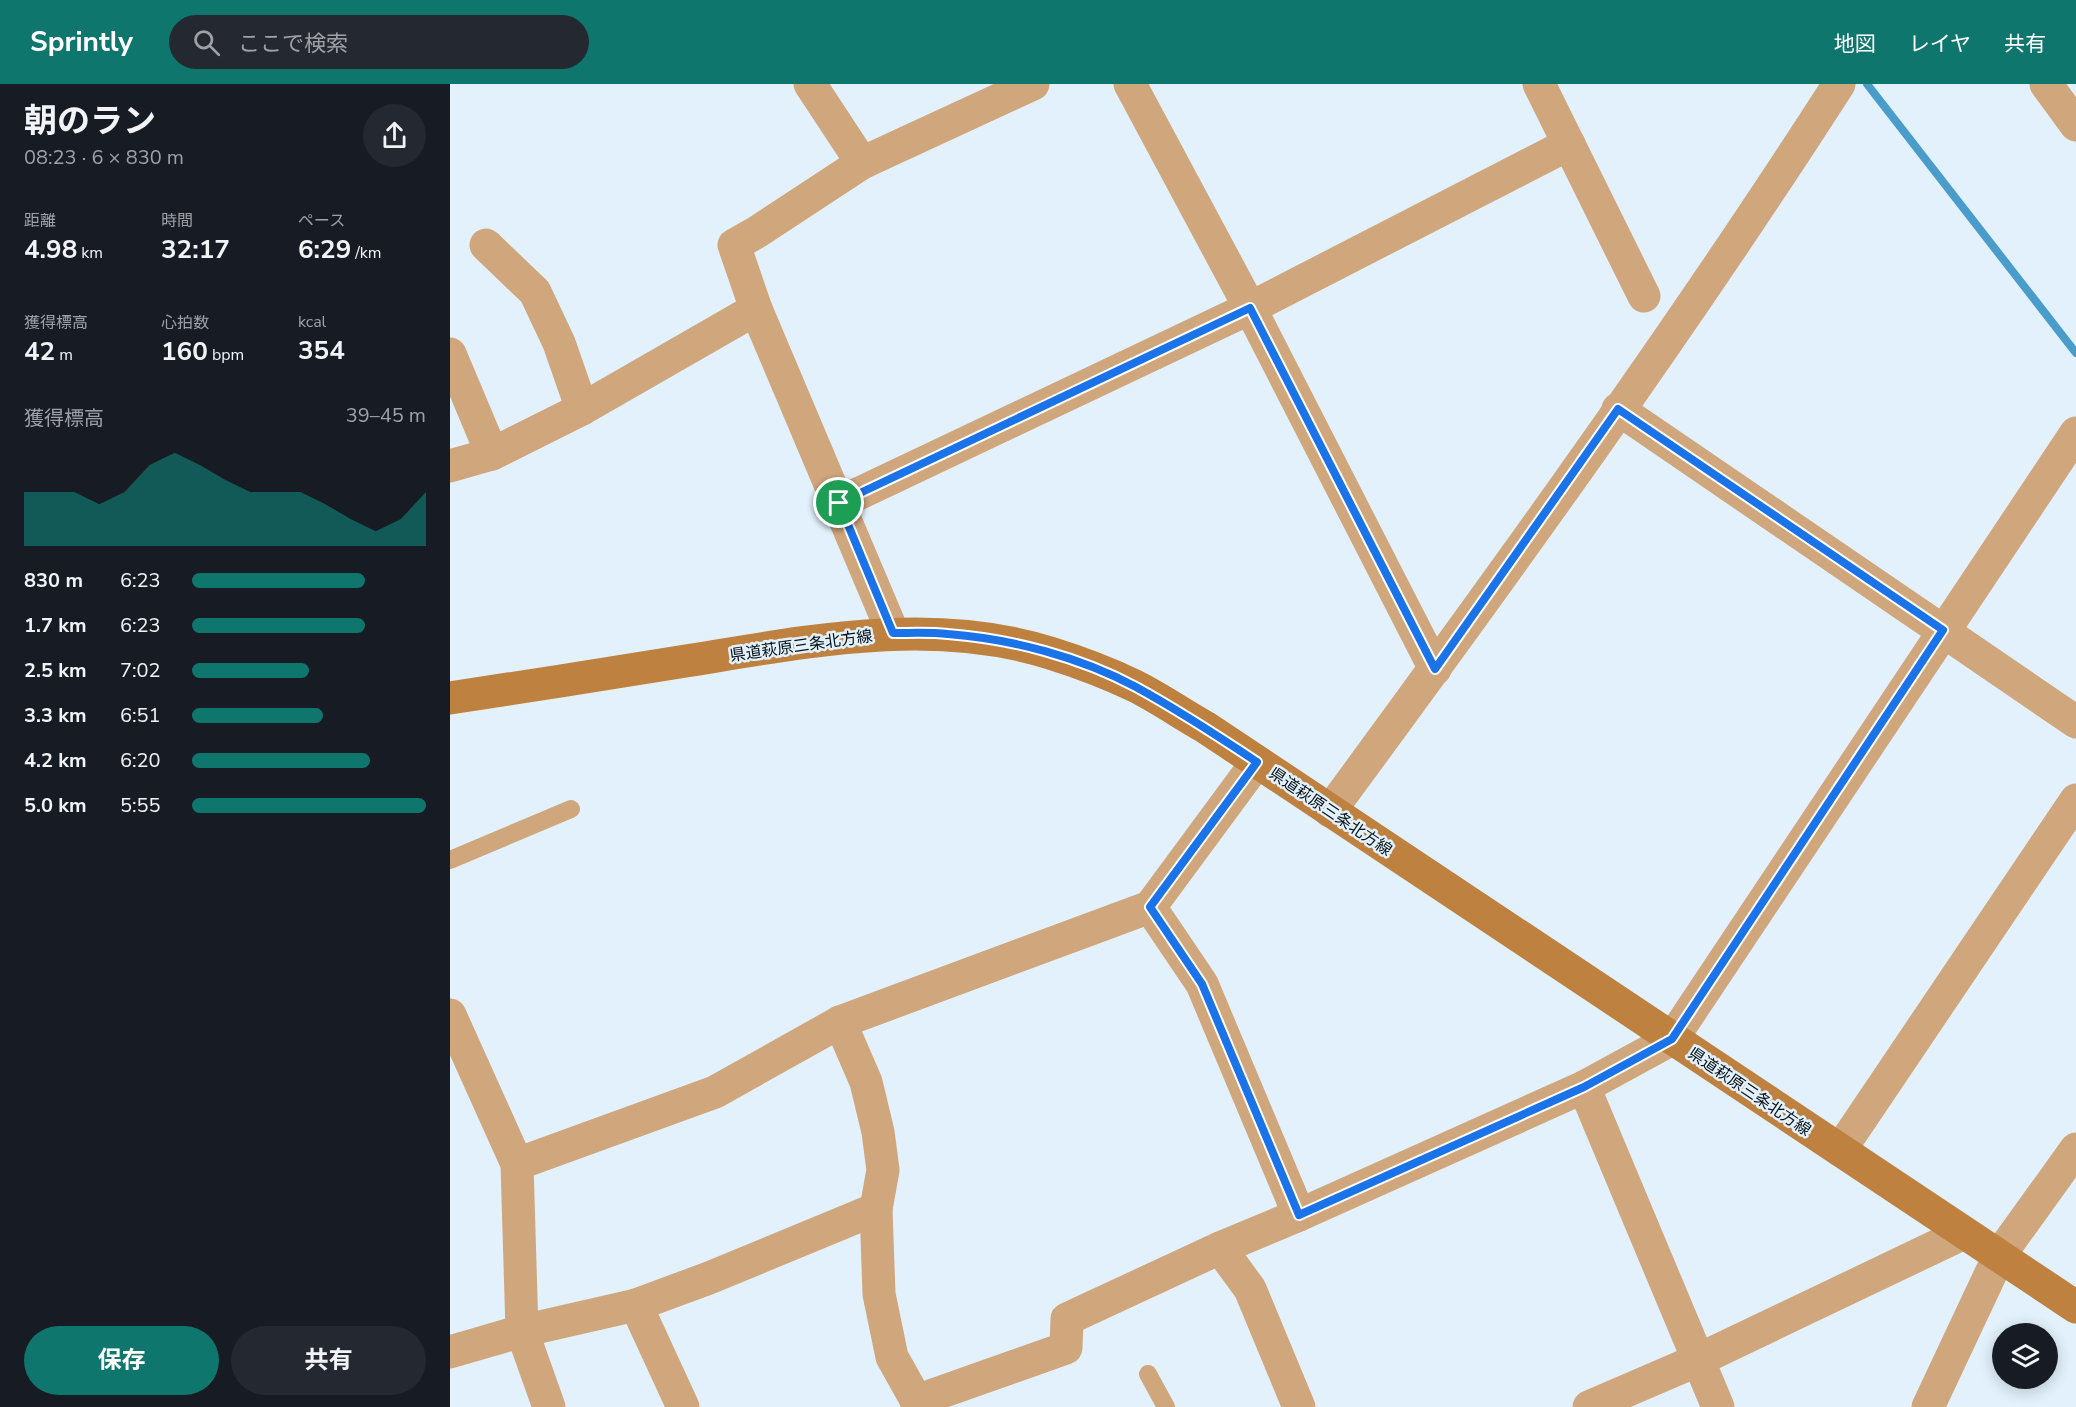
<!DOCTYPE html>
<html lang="ja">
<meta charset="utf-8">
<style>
body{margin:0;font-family:"Nunito Sans","Noto Sans JP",sans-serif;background:#242831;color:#f1f3f6;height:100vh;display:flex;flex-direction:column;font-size:22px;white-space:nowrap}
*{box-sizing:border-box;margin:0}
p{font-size:20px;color:#9ea1a6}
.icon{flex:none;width:33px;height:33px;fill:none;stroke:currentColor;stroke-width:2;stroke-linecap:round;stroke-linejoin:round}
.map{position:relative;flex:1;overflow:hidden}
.panel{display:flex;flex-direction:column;background:#171b24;width:450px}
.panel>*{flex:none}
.buttons{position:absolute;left:1542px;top:1239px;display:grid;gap:12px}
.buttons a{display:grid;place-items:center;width:66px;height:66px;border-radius:50%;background:#171b24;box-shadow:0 3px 15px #0003;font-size:30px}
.pin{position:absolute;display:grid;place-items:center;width:51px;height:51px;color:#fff;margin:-26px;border:3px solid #fff;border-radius:50%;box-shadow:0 2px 6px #0007}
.round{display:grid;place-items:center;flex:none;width:63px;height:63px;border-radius:32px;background:#242831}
.summary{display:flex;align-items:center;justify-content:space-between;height:102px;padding:0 24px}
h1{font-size:33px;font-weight:700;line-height:45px}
.metrics{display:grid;grid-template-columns:repeat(3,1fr);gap:9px;height:102px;padding:6px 24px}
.metrics div{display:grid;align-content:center}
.metrics b{font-size:26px;font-weight:700}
.metrics small{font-size:16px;font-weight:400}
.metrics p{font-size:16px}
.chart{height:168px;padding:12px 24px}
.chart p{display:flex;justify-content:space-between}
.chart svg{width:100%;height:108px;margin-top:6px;fill:#0f766e;opacity:.7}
.cta{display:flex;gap:12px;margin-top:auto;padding:12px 24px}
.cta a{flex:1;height:69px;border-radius:36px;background:#0f766e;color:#fff;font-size:24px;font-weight:700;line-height:69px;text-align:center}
.cta a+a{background:#242831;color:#f1f3f6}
ul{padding:0 24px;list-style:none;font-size:20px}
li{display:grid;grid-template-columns:96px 72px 1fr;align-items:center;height:45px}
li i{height:15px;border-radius:8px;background:#0f766e}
header{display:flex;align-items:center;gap:36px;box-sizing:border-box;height:84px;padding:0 30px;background:#0f766e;color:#fff}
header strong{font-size:28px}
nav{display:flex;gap:33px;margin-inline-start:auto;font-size:21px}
.search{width:420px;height:54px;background:#242831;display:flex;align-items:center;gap:15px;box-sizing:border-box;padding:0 21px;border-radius:33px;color:#9ea1a6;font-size:22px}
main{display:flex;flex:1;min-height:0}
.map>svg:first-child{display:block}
</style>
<header>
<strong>Sprintly</strong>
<div class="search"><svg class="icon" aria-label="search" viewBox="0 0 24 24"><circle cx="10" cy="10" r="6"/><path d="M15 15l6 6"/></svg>ここで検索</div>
<nav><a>地図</a><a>レイヤ</a><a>共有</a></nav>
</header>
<main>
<section class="panel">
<div class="summary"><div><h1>朝のラン</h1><p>08:23 · 6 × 830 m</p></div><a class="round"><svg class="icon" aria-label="share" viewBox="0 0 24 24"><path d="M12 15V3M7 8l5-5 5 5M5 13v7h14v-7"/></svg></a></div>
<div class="metrics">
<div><p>距離</p><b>4.98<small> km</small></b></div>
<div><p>時間</p><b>32:17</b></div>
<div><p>ペース</p><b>6:29<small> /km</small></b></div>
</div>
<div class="metrics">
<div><p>獲得標高</p><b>42<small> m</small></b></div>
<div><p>心拍数</p><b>160<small> bpm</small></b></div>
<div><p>kcal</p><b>354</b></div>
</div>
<div class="chart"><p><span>獲得標高</span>39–45 m</p>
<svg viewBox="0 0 160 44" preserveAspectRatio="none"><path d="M0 44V22L10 22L20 22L30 27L40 22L50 11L60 6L70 11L80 17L90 22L100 22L110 22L120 27L130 33L140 38L150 33L160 22V44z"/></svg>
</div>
<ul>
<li><b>830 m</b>6:23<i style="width:74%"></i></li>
<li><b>1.7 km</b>6:23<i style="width:74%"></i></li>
<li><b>2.5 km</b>7:02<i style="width:50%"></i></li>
<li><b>3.3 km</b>6:51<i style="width:56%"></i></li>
<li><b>4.2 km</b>6:20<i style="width:76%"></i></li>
<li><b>5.0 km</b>5:55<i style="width:100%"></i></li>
</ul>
<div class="cta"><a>保存</a><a>共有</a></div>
</section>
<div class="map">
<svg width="1626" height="1323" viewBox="0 0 1626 1323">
<rect width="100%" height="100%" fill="#e2f1fb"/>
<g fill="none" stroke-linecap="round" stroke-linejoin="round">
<path stroke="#4a9cca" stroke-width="8" d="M1417,0L1626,269"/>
<g stroke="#d0a67d" stroke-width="18">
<path d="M0,776L121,725"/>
<path d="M698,1290L716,1323"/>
</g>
<g stroke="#d0a67d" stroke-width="33">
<path d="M360,0L412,79"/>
<path d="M680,0L800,224L985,585"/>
<path d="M1089,0L1194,212"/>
<path d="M1596,0L1626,41"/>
<path d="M36,161L85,208L109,259L132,325"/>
<path d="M0,270L42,370"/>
<path d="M1168,325L1626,638"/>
<path d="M0,382L42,370L132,325L306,225"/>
<path d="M389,419L800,224L1119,60"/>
<path d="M443,549L306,225L284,161L307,148L412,79L583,0"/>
<path d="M880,727C1055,489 1229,249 1389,0"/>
<path d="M700,823L752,900L849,1131"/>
<path d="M0,931L67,1080L72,1247L99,1323"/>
<path d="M390,938L416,998L428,1048L433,1086L426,1125L429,1210L442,1273L470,1323"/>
<path d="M1134,1003L1268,1323"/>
<path d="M1390,1066L1626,716"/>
<path d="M67,1080L265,1008L390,938L700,823L807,678"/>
<path d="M770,1164L800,1205L849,1323"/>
<path d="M186,1221L233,1323"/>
<path d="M0,1268L72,1247L186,1221L259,1194L426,1125"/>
<path d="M466,1317L616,1264L617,1235L770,1164L849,1131L1134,1003L1222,955L1626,349"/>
<path d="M1139,1323L1248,1276L1514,1149"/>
<path d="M1478,1323L1549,1172L1626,1065"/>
</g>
<path stroke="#be813f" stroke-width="33" d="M0,614C81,602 161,589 242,576C360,557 483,532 600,569C629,578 658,589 685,602C709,614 732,630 755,643L1626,1223"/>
</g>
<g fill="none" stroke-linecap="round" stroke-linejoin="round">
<defs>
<path id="route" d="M800,224L985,585L1168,325L1493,546L1222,955L1134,1003L849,1131L752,900L700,823L807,678C768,652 728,626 686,603C630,573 562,555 498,550C480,548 461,549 443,549L389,419Z"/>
</defs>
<use href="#route" stroke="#fff" stroke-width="12"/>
<use href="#route" stroke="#1a73e8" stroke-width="8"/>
</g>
<g text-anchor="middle" stroke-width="5" stroke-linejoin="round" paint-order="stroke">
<g font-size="16" fill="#071015" stroke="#e2f1fb">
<text transform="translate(351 561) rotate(-8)" y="6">県道萩原三条北方線</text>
<text transform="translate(881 727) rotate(34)" y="6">県道萩原三条北方線</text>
<text transform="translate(1300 1007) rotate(34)" y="6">県道萩原三条北方線</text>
</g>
</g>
</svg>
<div class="buttons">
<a><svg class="icon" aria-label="layers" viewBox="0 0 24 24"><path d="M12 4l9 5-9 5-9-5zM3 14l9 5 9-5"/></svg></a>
</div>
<div class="pin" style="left:389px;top:419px;background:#1e9e55"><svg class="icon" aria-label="arrive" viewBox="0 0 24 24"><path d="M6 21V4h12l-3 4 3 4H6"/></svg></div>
</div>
</main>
